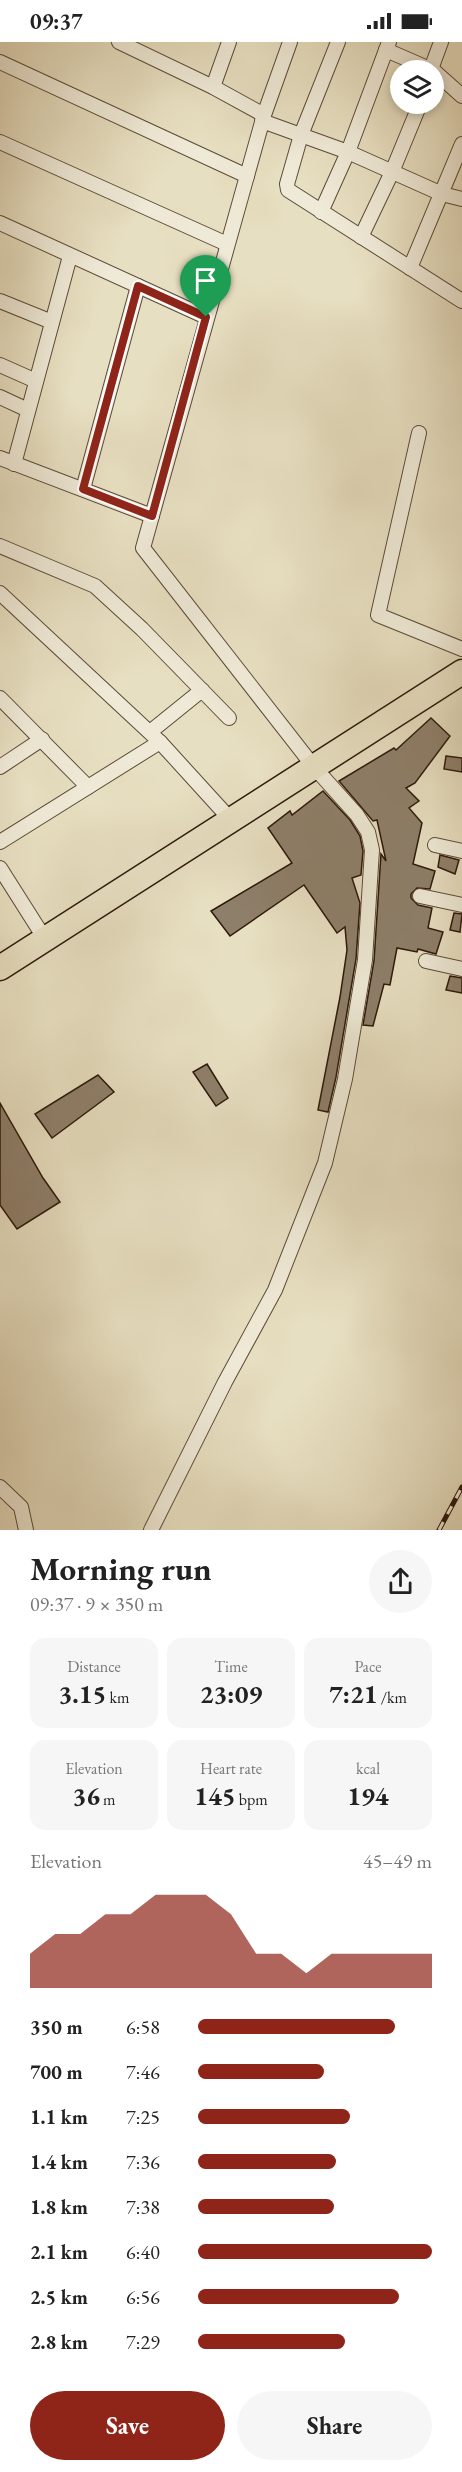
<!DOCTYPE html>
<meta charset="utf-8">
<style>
body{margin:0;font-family:"EB Garamond",serif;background:#f6f6f6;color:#222;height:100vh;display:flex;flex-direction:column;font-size:22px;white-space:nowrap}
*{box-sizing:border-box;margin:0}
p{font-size:20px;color:#767676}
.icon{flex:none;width:33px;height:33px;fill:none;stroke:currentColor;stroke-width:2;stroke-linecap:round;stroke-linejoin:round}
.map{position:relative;height:1488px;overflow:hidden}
.drawer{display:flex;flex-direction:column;background:#fff;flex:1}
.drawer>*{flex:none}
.controls{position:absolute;left:390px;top:18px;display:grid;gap:12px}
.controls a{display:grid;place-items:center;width:54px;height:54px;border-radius:50%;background:#fff;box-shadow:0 3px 9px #0003;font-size:30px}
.pin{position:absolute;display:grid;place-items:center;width:51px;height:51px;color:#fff;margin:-62px -26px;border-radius:50% 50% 50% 0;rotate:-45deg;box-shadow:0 0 6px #0007}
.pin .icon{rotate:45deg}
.round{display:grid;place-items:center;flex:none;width:63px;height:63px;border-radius:32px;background:#f6f6f6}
.headline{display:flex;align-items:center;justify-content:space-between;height:102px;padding:0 30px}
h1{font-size:33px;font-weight:700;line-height:45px}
.figures{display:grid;grid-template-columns:repeat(3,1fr);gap:9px;height:102px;padding:6px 30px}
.figures div{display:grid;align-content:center;border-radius:15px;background:#f6f6f6;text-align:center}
.figures b{font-size:26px;font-weight:700}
.figures small{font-size:16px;font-weight:400}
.figures p{font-size:16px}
.chart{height:168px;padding:12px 30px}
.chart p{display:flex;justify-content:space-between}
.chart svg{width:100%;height:108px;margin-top:6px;fill:#8f2418;opacity:.7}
.action{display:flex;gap:12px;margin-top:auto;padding:12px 30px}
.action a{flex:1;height:69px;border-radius:36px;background:#8f2418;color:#fff;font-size:24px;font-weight:700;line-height:69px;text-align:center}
.action a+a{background:#f6f6f6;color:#222}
ul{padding:0 30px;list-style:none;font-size:20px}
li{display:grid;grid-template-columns:96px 72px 1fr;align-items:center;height:45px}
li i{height:15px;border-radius:8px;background:#8f2418}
.status{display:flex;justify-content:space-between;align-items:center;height:42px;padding:0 30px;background:#fff;direction:ltr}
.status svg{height:16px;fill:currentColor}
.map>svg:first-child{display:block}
</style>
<div class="status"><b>09:37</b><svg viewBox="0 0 49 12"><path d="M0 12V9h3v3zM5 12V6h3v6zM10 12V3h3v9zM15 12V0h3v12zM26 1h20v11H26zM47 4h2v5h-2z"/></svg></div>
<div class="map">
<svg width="462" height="1488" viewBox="0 0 462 1488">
<rect width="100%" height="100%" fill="#e7dfc1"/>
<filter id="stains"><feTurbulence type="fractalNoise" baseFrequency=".00333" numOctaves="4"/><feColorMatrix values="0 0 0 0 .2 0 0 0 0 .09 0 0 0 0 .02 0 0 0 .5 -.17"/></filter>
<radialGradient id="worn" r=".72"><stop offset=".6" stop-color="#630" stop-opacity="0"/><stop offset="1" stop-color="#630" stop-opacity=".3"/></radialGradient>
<g fill="#8e7f6a" stroke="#2d180b" stroke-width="1.5">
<path d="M431,676L450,694L415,741L406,746L419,759L409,766L422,781L413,822L435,829L430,847L417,846L411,852V856L418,863L432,866L428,886L443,890L436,912L418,907L417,910L397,906L390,943L384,942L373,984L363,983L374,919L381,812L386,819L377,778L373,779L339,739L394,706L396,708Z"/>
<path d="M446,714L462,716V730L444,727Z"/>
<path d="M323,749L350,778L360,794L363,809L361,833L352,836L360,861L356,917L336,1035L328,1070L318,1068L340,955L347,908L345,885L337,891L304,843L230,894L211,869L292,821L268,786L290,769L292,773Z"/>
<path d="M440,813L459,818L455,832L438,825Z"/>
<path d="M454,871L462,872L460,890L450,888Z"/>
<path d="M450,934L462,936V951L446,948Z"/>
<path d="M207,1022L228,1056L216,1064L193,1030Z"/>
<path d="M98,1033L114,1050L52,1096L35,1072Z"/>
<path d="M0,1061L43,1136L60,1160L17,1187L0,1163Z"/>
</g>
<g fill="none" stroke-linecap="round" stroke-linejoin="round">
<defs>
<g id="street">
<path d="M119,0L213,45L264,73L143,506L314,725L357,773L368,790L372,808L365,918L345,1037L325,1121L275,1248L225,1340L151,1488"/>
<path d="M338,0L301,93L287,142L288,148L462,259"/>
<path d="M386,8L432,28"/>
<path d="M0,20L247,134"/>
<path d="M431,27L441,0"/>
<path d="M434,29L462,54"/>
<path d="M213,45L229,0"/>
<path d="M264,73L290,0"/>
<path d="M262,79L348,110L442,152L462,157"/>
<path d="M0,100L227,202"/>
<path d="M321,170L348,110L389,0"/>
<path d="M0,181L206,275"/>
<path d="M361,195L392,130L420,62"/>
<path d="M410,226L462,102"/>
<path d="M0,259L52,280"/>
<path d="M0,323L36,339"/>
<path d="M0,355L28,368"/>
<path d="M419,391L378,573L462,607"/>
<path d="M0,416L152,474"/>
<path d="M14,422L70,214"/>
<path d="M83,447L138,244"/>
<path d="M0,504L95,544L142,587L229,676"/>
<path d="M0,551L160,700L231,778"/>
<path d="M0,656L88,745"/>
<path d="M150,690L202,648"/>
<path d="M0,725L42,697"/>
<path d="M0,800L160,700"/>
<path d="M435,803L462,809"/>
<path d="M0,826L45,897"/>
<path d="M420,854L462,863"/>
<path d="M426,919L462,927"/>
<path d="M0,1445L21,1465L26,1488"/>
</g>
<path id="highway" d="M0,926L462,630"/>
</defs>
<use href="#street" stroke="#5c4a38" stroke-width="16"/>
<use href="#highway" stroke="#2d180b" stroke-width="27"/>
<use href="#street" stroke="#efead7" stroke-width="14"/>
<use href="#highway" stroke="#e7dfc1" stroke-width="24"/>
<defs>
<path id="rail" d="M439,1488L462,1445"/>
</defs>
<use href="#rail" stroke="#2d180b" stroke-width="5"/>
<use href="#rail" stroke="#efead7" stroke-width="3" stroke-dasharray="9" stroke-linecap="butt"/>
</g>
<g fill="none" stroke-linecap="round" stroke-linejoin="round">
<defs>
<path id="route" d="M138,244L206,275L152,474L83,447Z"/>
</defs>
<use href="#route" stroke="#fff" stroke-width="12"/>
<use href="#route" stroke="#8f2418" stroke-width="8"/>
</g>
<rect width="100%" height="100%" filter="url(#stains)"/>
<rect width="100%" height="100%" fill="url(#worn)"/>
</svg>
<div class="controls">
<a><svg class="icon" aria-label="layers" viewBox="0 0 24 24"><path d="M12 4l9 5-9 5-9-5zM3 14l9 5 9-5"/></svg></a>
</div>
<div class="pin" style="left:206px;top:275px;background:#1e9e55"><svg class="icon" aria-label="arrive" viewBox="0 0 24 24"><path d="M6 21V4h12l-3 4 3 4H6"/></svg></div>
</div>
<section class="drawer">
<div class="headline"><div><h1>Morning run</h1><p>09:37 · 9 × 350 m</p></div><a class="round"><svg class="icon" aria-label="share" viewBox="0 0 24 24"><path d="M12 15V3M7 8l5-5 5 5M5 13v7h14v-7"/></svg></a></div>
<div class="figures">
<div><p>Distance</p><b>3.15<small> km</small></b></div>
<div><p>Time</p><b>23:09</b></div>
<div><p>Pace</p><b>7:21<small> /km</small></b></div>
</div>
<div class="figures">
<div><p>Elevation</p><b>36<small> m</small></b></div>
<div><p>Heart rate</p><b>145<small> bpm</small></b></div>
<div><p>kcal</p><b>194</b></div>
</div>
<div class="chart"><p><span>Elevation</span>45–49 m</p>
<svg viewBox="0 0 160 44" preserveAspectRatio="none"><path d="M0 44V30L10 22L20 22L30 14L40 14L50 6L60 6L70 6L80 14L90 30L100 30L110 38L120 30L130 30L140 30L150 30L160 30V44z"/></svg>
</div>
<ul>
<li><b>350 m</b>6:58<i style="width:84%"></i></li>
<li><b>700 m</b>7:46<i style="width:54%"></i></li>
<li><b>1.1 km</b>7:25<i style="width:65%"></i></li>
<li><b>1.4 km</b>7:36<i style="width:59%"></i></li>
<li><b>1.8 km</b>7:38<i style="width:58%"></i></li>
<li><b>2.1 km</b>6:40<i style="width:100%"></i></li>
<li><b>2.5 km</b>6:56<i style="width:86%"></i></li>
<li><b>2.8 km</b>7:29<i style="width:63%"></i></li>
</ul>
<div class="action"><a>Save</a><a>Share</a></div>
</section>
